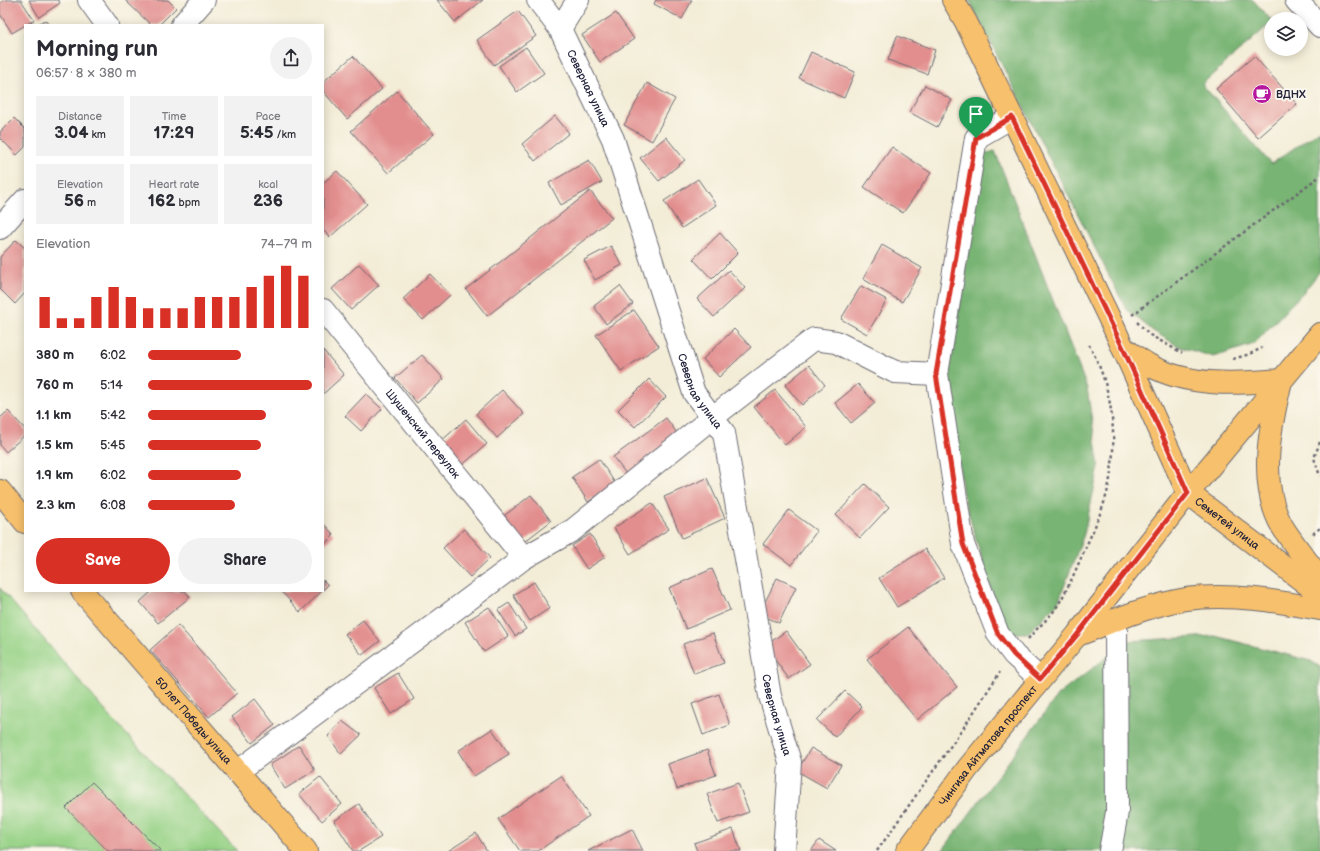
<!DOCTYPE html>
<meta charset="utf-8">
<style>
body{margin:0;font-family:"Balsamiq Sans",sans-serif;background:#f2f2f3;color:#2b2b33;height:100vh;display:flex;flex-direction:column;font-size:15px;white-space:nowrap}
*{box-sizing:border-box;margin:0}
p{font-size:13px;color:#7c7c81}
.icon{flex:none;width:22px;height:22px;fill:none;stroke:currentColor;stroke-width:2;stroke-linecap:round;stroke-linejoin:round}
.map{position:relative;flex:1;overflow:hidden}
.details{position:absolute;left:24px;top:24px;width:300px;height:568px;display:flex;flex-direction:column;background:#fff;border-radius:0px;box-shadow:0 2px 10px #0003}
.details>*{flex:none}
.controls{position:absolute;left:1264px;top:12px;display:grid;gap:8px}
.controls a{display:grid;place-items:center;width:44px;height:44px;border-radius:50%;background:#fff;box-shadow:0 2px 10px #0003;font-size:20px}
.pin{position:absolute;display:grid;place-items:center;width:34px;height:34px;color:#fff;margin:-41px -17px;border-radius:50% 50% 50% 0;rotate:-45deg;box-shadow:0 0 4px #0007}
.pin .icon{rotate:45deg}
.round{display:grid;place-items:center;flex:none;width:42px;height:42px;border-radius:21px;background:#f2f2f3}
.head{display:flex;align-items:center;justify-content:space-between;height:68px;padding:0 12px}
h1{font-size:22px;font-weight:800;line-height:30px}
.figures{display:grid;grid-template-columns:repeat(3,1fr);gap:6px;height:68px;padding:4px 12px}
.figures div{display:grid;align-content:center;border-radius:0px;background:#f2f2f3;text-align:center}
.figures b{font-size:17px;font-weight:800}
.figures small{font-size:11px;font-weight:400}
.figures p{font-size:11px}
.chart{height:112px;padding:8px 12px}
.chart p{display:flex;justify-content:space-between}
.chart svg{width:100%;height:72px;margin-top:4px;stroke:#d93025;stroke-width:6}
.button{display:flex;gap:8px;margin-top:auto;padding:8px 12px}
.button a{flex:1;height:46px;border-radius:24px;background:#d93025;color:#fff;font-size:16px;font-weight:800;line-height:46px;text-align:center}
.button a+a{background:#f2f2f3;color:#2b2b33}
ul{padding:0 12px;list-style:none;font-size:13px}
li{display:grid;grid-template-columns:64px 48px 1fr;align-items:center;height:30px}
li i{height:10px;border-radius:5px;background:#d93025}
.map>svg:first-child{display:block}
</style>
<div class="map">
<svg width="1320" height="851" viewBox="0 0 1320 851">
<rect width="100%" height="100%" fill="#fbf7ec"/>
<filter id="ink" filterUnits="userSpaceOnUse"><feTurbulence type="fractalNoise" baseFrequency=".025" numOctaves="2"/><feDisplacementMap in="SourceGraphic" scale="8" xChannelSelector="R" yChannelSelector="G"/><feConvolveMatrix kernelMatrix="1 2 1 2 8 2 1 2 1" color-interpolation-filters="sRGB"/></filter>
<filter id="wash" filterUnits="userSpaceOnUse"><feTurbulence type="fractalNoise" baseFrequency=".012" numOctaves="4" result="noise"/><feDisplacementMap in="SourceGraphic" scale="16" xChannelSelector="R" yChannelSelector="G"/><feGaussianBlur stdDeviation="0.9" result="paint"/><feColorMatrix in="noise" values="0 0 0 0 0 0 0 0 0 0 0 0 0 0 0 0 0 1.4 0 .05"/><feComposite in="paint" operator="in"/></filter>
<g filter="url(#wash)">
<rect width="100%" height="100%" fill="#f3edd7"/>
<path fill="#96d286" stroke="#5c7a60" d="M0,588L113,720L237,851H0Z"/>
<g fill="#78b473" stroke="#4d6b57">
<path d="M969,0H1253L1271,20V23L1202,84L1271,164L1320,130V271L1307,288L1254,344L1214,357L1180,347L1153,331L1126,309Z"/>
<path d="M995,151L1087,388L1099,467L1084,534L1058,603L1028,633H1011L996,606L963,495L947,378L984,154Z"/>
<path d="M1215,636L1311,661L1320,667V851H942L1058,695L1128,641Z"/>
</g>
<g id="blocks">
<g fill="#e28e8e">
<path d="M5,0H21L34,20L12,33L0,14V3Z"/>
<path d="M29,0H58L60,3L39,17Z"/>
<path d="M125,0H168L176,8L159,25H151Z"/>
<path d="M437,0H483L455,22Z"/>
<path d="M656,0H692L682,19L654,4Z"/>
<path d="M518,11L536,36L494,65L477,40Z"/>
<path d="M616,13L634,39L600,62L582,35Z"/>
<path d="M45,20L49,25H37Z"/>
<path d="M897,36L935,50L927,74L888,60Z"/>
<path d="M526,47L544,73L517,92L499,66Z"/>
<path d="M811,52L855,72L844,98L799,78Z"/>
<path d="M353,56L382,89L347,119L323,91V82Z"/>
<path d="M1254,56L1297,104L1258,138L1216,89Z"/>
<path d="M647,83L675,99L652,141L624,125Z"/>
<path d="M925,85L952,100L937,127L909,112Z"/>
<path d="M397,91L434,134L388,173L351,131Z"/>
<path d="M555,116L569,133L535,161L522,144Z"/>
<path d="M14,118L25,129V147L17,155L0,138V132Z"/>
<path d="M666,137L685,160L659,181L640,158Z"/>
<path d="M892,147L931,173L903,213L864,187Z"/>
<path d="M589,160L602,182L561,205L549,183Z"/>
<path d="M337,171L367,204L330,237L323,230V183Z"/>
<path d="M698,179L716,205L682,228L664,201Z"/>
<path d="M590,191L612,218L487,316L466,289Z"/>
<path d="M720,233L738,253L712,279L693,259Z"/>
<path d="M16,240L25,248V293L15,304L0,289V257Z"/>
<path d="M882,245L922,268L902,302L863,279Z"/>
<path d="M611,246L622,265L595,280L584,260Z"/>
<path d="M359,264L379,285L351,310L332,289Z"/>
<path d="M729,270L745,288L714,317L697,299Z"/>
<path d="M430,274L450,295L423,320L403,299Z"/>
<path d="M620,286L633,304L606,324L594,306Z"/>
<path d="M861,286L887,300L867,334L841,319Z"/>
<path d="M634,310L659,346L621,371L596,335Z"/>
<path d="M734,329L751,347L719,377L703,359Z"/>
<path d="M323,350L344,375L323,394Z"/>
<path d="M422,355L444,379L417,403L395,378Z"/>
<path d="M809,365L825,385L802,405L785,385Z"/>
<path d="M649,379L666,397L635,427L618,410Z"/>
<path d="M858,384L875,403L851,423L835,403Z"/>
<path d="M502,390L524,414L497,438L476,414Z"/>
<path d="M775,390L806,427L785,445L754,407Z"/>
<path d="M366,394L382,409L361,431L345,416Z"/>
<path d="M8,411L25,429V435L6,452L0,445V418Z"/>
<path d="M666,418L679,436L627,475L613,457Z"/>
<path d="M466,419L487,444L460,467L439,443Z"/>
<path d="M599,459L615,483L588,502L572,477Z"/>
<path d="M707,478L725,518L682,538L664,497Z"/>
<path d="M865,484L889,507L860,538L836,515Z"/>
<path d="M531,495L551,521L520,545L500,519Z"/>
<path d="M652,503L669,529L630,554L614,528Z"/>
<path d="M789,510L817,531L791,565L763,544Z"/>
<path d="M323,523L334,535L323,546Z"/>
<path d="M464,529L490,558L470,577L443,548Z"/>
<path d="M590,534L605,557L587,569L572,546Z"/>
<path d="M925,549L944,578L897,607L879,578Z"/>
<path d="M712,569L730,610L686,629L669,588Z"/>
<path d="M777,578L796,587L779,623L759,614Z"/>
<path d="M323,580L328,585L323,590Z"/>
<path d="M534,582L550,608L530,621L513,595Z"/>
<path d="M152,591H185L190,597L158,623L140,602Z"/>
<path d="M281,591H322L300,612Z"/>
<path d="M509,603L526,629L515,636L498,610Z"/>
<path d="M489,607L508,636L484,652L465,622Z"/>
<path d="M363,620L380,641L362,655L345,634Z"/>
<path d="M178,625L237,693L209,717L150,650Z"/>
<path d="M908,627L957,687L917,720L867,659Z"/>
<path d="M786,631L810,664L789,679L765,646Z"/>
<path d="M713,633L724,663L694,674L683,644Z"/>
<path d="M398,673L414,699L391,714L374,688Z"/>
<path d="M845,691L862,707L835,737L817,720Z"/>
<path d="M719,694L730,725L703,735L692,704Z"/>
<path d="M255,699L275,725L252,743L232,717Z"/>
<path d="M342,721L361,735L341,754L328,736Z"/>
<path d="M492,729L509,754L474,776L458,751Z"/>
<path d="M299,745L315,770L285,789L270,765Z"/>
<path d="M811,748L841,765L827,788L797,771Z"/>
<path d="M707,750L716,775L677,789L668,764Z"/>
<path d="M561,776L589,816L538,851H520L498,819Z"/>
<path d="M320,777L342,804L322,821L299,794Z"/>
<path d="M92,782L161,851H108L66,808Z"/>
<path d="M738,783L749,812L718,823L707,794Z"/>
<path d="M359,804L381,837L359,851H353L334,821Z"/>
<path d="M632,829L643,851H588Z"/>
<path d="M733,829L741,851H697L694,843Z"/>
<path d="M476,833L487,851H448Z"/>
<path d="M819,840L836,851H811Z"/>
</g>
</g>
</g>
<g filter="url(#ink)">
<use href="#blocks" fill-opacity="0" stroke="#6b6972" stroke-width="1"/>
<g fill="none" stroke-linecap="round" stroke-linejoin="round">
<defs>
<g id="minor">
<path d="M89,0L107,25"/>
<path id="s1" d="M538,0L560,29L613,139L694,393L724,433L770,696L790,762L784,851"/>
<path d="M1296,0L1320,26"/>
<path d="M182,25L204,0"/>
<path d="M560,29L578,0"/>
<path d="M1012,117L976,138L937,374L963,544L998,634L1014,655L1040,679"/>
<path d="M0,228L25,200"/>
<path id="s2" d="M323,310L524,558"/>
<path d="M237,772L524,558L573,530L713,417L814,339L836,342L895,372L937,374"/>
<path d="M1110,851L1117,812L1116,620"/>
</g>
<g id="major">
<path id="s3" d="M953,0L966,22L1114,328L1188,493L1320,594"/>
<path d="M1123,348C1131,353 1140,360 1149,365C1189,387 1237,384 1281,380"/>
<path d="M1280,385C1270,428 1258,484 1282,526C1293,544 1307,561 1320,578"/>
<path d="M0,491L25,522"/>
<path id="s4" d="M82,591L306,851"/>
<path d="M1078,635C1113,621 1149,605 1186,599C1230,593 1277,601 1320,609"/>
<path id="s5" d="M907,851L968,768L1077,635L1188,493L1320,334"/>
</g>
</defs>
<use href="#minor" stroke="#6b6972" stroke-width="24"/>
<use href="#major" stroke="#6b6972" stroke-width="24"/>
<g stroke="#6b6972" stroke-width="2.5" stroke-dasharray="3 3" stroke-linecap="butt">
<path d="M1132,315L1320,176"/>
<path d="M1137,322L1150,335L1182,353"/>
<path d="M1233,359L1250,354L1262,348"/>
<path d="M1320,442L1314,458L1320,476"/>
<path d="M1313,534L1320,528"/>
<path d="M1028,639C1036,629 1046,621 1053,612C1065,596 1073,576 1081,558C1090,537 1101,515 1107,493C1119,444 1114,389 1089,345"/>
<path d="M877,851L964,727L1000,672"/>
</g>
<use href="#minor" stroke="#fff" stroke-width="22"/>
<use href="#major" stroke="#f7c06c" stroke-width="22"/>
</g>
</g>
<g fill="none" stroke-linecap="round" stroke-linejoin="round" filter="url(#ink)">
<defs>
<path id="route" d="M1012,117L1123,348L1188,493L1077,635L1040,679L1014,655L998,634L963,544L936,374L976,138Z"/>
</defs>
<use href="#route" stroke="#fff" stroke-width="8"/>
<use href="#route" stroke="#d93025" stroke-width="5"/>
</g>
<defs>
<symbol id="cafe-disc" viewBox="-11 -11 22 22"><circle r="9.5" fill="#b5179e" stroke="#fbf7ec"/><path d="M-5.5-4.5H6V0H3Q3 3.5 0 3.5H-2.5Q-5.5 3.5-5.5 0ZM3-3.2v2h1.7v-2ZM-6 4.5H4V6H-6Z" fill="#fff"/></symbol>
</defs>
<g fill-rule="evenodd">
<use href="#cafe-disc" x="1251" y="83" width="22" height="22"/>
</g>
<g text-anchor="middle" stroke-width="4" stroke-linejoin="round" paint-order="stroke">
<g font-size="11" fill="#22223b" stroke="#fbf7ec">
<text dy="4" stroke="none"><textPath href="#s1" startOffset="102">Северная улица</textPath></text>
<text dy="4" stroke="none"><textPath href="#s1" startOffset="426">Северная улица</textPath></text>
<text dy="4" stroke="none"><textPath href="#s2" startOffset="159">Шушенский переулок</textPath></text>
<text dy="4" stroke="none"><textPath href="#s3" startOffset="596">Семетей улица</textPath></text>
<text dy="4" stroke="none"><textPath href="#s1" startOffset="762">Северная улица</textPath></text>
<text dy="4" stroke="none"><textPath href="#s4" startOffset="171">50 лет Победы улица</textPath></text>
<text dy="4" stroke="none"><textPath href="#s5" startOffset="133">Чингиза Айтматова проспект</textPath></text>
</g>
<g font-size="11" font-weight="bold" fill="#22223b" stroke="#fbf7ec" text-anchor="start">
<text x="1276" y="98">ВДНХ</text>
</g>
</g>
</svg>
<div class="controls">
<a><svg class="icon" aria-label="layers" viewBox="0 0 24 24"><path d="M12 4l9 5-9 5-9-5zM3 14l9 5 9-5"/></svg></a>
</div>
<div class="pin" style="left:976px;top:138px;background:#1e9e55"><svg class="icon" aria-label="arrive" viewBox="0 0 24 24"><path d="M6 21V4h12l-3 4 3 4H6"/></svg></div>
<section class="details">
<div class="head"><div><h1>Morning run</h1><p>06:57 · 8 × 380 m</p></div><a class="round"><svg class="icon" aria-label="share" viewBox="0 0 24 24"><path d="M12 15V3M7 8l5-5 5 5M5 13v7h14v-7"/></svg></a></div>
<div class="figures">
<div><p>Distance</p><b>3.04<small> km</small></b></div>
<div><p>Time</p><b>17:29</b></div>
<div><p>Pace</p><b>5:45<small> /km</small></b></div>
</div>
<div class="figures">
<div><p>Elevation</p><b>56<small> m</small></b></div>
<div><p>Heart rate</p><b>162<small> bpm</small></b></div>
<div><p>kcal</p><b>236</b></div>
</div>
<div class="chart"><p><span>Elevation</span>74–79 m</p>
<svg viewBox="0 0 160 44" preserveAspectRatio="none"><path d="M5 44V25M15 44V38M25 44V38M35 44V25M45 44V19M55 44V25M65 44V32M75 44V32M85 44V32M95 44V25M105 44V25M115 44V25M125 44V19M135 44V12M145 44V6M155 44V12"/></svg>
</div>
<ul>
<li><b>380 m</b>6:02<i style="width:57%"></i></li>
<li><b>760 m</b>5:14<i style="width:100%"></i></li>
<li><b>1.1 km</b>5:42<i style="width:72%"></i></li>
<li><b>1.5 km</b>5:45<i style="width:69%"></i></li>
<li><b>1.9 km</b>6:02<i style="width:57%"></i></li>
<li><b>2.3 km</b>6:08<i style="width:53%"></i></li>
</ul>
<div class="button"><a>Save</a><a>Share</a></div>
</section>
</div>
